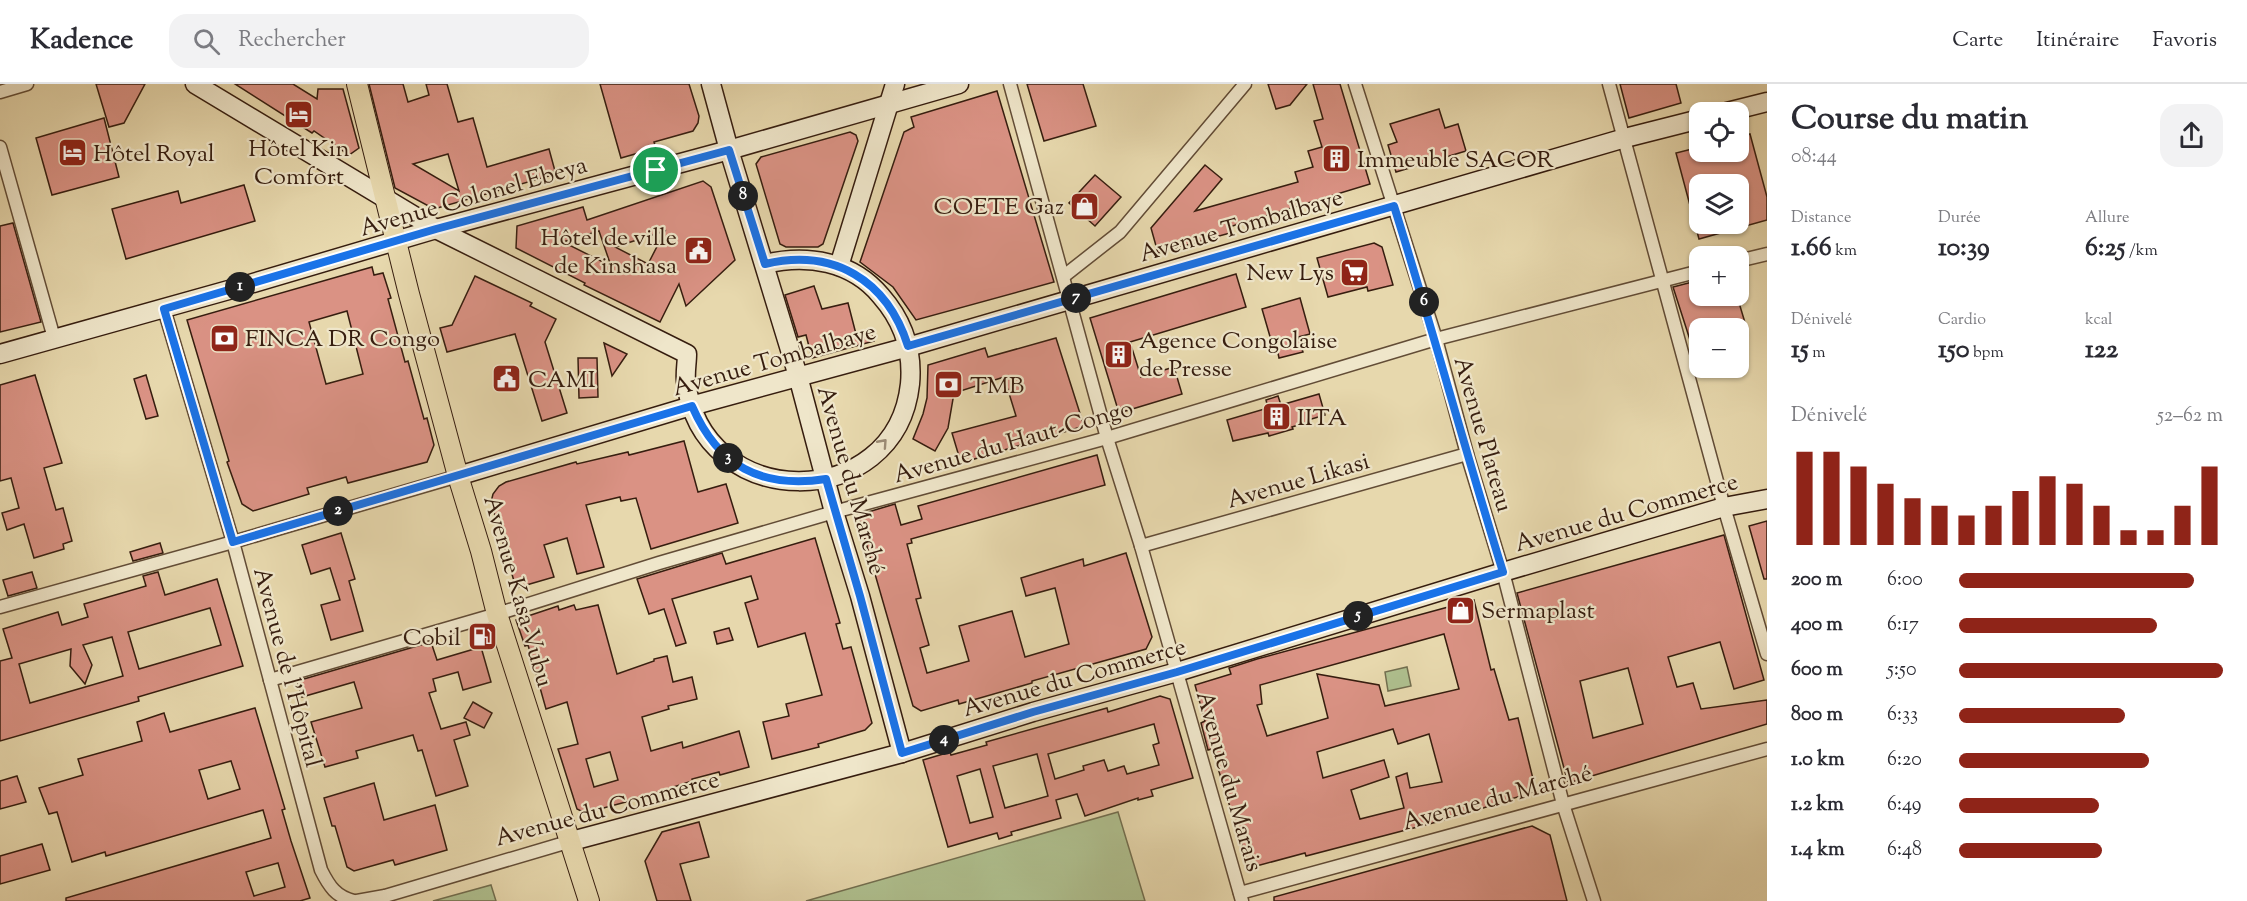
<!DOCTYPE html>
<html lang="fr">
<meta charset="utf-8">
<style>
body{margin:0;font-family:"Sorts Mill Goudy",serif;background:#f2f2f3;color:#2b2b33;height:100vh;display:flex;flex-direction:column;font-size:22px;white-space:nowrap}
*{box-sizing:border-box;margin:0}
p{font-size:20px;color:#7c7c81}
.icon{flex:none;width:33px;height:33px;fill:none;stroke:currentColor;stroke-width:2;stroke-linecap:round;stroke-linejoin:round}
.map{position:relative;flex:1;overflow:hidden}
.drawer{display:flex;flex-direction:column;background:#fff;width:480px}
.drawer>*{flex:none}
.buttons{position:absolute;left:1689px;top:18px;display:grid;gap:12px}
.buttons a{display:grid;place-items:center;width:60px;height:60px;border-radius:12px;background:#fff;box-shadow:0 2px 4px #0004;font-size:30px}
.pin{position:absolute;display:grid;place-items:center;width:51px;height:51px;color:#fff;margin:-26px;border:3px solid #fff;border-radius:50%;box-shadow:0 2px 6px #0007}
.km{position:absolute;width:30px;height:30px;margin:-15px;border-radius:50%;background:#222;color:#fff;font-size:16px;line-height:30px;text-align:center}
.round{display:grid;place-items:center;flex:none;width:63px;height:63px;border-radius:18px;background:#f2f2f3}
.headline{display:flex;align-items:center;justify-content:space-between;height:102px;padding:0 24px}
h1{font-size:33px;font-weight:800;line-height:45px}
.metrics{display:grid;grid-template-columns:repeat(3,1fr);gap:9px;height:102px;padding:6px 24px}
.metrics div{display:grid;align-content:center}
.metrics b{font-size:26px;font-weight:800}
.metrics small{font-size:16px;font-weight:400}
.metrics p{font-size:16px}
.chart{height:168px;padding:12px 24px}
.chart p{display:flex;justify-content:space-between}
.chart svg{width:100%;height:108px;margin-top:6px;stroke:#8f2418;stroke-width:6}
ul{padding:0 24px;list-style:none;font-size:20px}
li{display:grid;grid-template-columns:96px 72px 1fr;align-items:center;height:45px}
li i{height:15px;border-radius:8px;background:#8f2418}
header{display:flex;align-items:center;gap:36px;box-sizing:border-box;height:84px;padding:0 30px;background:#fff;border-bottom:2px solid #e1e1e2}
header strong{font-size:28px}
nav{display:flex;gap:33px;margin-inline-start:auto;font-size:21px}
.search{width:420px;height:54px;background:#f2f2f3;display:flex;align-items:center;gap:15px;box-sizing:border-box;padding:0 21px;border-radius:18px;color:#7c7c81;font-size:22px}
main{display:flex;flex:1;min-height:0}
.map>svg:first-child{display:block}
</style>
<header>
<strong>Kadence</strong>
<div class="search"><svg class="icon" aria-label="search" viewBox="0 0 24 24"><circle cx="10" cy="10" r="6"/><path d="M15 15l6 6"/></svg>Rechercher</div>
<nav><a>Carte</a><a>Itinéraire</a><a>Favoris</a></nav>
</header>
<main>
<div class="map">
<svg width="1767" height="817" viewBox="0 0 1767 817">
<rect width="100%" height="100%" fill="#e7d8ad"/>
<filter id="stains"><feTurbulence type="fractalNoise" baseFrequency=".00333" numOctaves="4"/><feColorMatrix values="0 0 0 0 .2 0 0 0 0 .09 0 0 0 0 .02 0 0 0 .5 -.17"/></filter>
<radialGradient id="worn" r=".72"><stop offset=".6" stop-color="#630" stop-opacity="0"/><stop offset="1" stop-color="#630" stop-opacity=".3"/></radialGradient>
<g fill="#afc08f" stroke="#726e4f" stroke-width="1.5">
<path d="M1407,583L1411,602L1388,607L1385,588Z"/>
<path d="M1118,728L1145,817H806Z"/>
<path d="M491,801L496,817H433Z"/>
</g>
<g fill="#da9284" stroke="#361d0f" stroke-width="1.5" fill-rule="evenodd">
<path d="M96,0H145L124,39L109,43Z"/>
<path d="M235,0H293L317,15L318,5H343L359,64L349,71L314,47L312,49Z"/>
<path d="M369,0H403L408,18L429,11L426,0H447L458,38L473,34L487,83L549,65L555,87L548,89L549,92L434,125L395,104ZM448,70L459,107L413,80Z"/>
<path d="M600,0H689L699,32L698,39L693,47L654,58L656,64L621,74Z"/>
<path d="M1027,0H1083L1096,42L1044,57Z"/>
<path d="M1268,0H1307L1290,21L1276,25Z"/>
<path d="M1313,0H1340L1370,100L1229,143L1230,149L1158,169L1151,144L1205,81L1222,95L1195,127L1298,98L1295,88L1313,83L1308,67L1322,63L1314,37L1323,35Z"/>
<path d="M1620,0H1676L1681,19L1629,34Z"/>
<path d="M997,7L1054,198L916,236L893,203L860,178L904,48L914,43L911,33Z"/>
<path d="M1439,25L1445,44L1458,40L1466,67L1396,88L1388,61L1397,58L1390,40Z"/>
<path d="M104,34L119,93L52,111L36,54Z"/>
<path d="M850,48L856,51L858,57L823,160L818,163H786L780,160L756,80L761,73Z"/>
<path d="M1750,50L1767,113V136L1699,155L1676,69L1700,63V68H1738V53ZM1700,100H1738V140H1700Z"/>
<path d="M1095,91L1121,113L1095,142L1069,119Z"/>
<path d="M703,97L711,103L735,176L686,222L679,200L660,238L584,201L585,199L516,164L517,142L583,123L587,136ZM599,147L611,182L563,158ZM665,147L648,180L615,163Z"/>
<path d="M244,101L255,137L126,175L112,125L178,107L181,119Z"/>
<path d="M13,139L41,238L0,248V142Z"/>
<path d="M1374,159L1382,163L1393,201L1368,207L1367,203L1328,213L1317,174Z"/>
<path d="M372,183L374,191L383,189L391,214L388,215L405,278L408,277L424,335L427,334L434,361L427,378L348,399L346,393L307,404L309,410L253,427L242,420L227,378L229,377L187,236ZM347,227L363,290L326,300L309,238Z"/>
<path d="M1236,190L1246,223L1130,258L1141,293L1174,283L1182,310L1119,329L1090,234Z"/>
<path d="M475,192L532,219L530,222L556,235L545,258L567,329L542,337L515,250L447,268L440,244L452,241Z"/>
<path d="M1700,196V212H1737L1746,242L1737,244H1700V256L1691,259L1673,203Z"/>
<path d="M814,202L822,225L848,219L856,250L871,246L874,257L812,274L806,251L798,253L785,211Z"/>
<path d="M1300,214L1310,250L1298,253L1303,268L1279,274L1275,255L1271,256L1262,225Z"/>
<path d="M1056,254L1084,342L961,379L952,349L1016,332L1004,293L954,309L948,344L935,367L913,355L923,330L927,314L928,281L985,264L988,273Z"/>
<path d="M604,259L627,270L612,292Z"/>
<path d="M578,274H597L598,313L579,314Z"/>
<path d="M35,291L62,379L44,384L56,426L63,424L72,457L63,460L64,465L34,474L24,440L7,446L2,429L19,424L11,394L0,397V301Z"/>
<path d="M146,291L158,332L146,335L134,295Z"/>
<path d="M1319,310L1325,331L1308,336V338L1292,343L1293,345L1269,352L1268,349L1233,357L1227,336L1268,324L1266,316L1278,312L1281,321Z"/>
<path d="M684,357L698,408L726,400L738,439L651,465L636,414L621,417L620,413L586,421L604,483L577,490L567,454L544,461L554,493L516,504L491,418L493,410L499,402L506,398L576,378L577,380L628,368L629,371Z"/>
<path d="M1097,371L1105,401L911,455L912,459L907,460L921,514L916,515L929,561L920,564L927,589L969,577L959,542L1012,527L1025,573L1069,560L1055,504L1026,512L1021,494L1083,475L1084,482L1126,469L1152,553L1146,565L1032,597V599L959,620L958,616L921,627L913,622L858,431L895,420L901,441L922,435L918,422Z"/>
<path d="M1767,437V495H1764L1749,442Z"/>
<path d="M341,449L355,495L349,497L363,547L331,556L321,521L340,516L330,484L311,490L302,461Z"/>
<path d="M1724,451L1764,596L1734,605L1720,558L1668,573L1677,603L1693,599L1701,625L1767,616V640L1568,699L1517,509ZM1628,584L1643,640L1593,654L1580,597Z"/>
<path d="M815,454L840,539L836,540L843,565L851,563L872,639L865,646L818,660L819,663L772,675L763,638L789,632L786,620L822,611L805,549L758,563L745,519L758,515L751,492L672,515L686,559L676,562L664,525L649,530L637,495L722,469L726,480Z"/>
<path d="M160,459L163,469L133,477L130,468Z"/>
<path d="M32,488L37,504L8,512L3,496Z"/>
<path d="M158,488L165,511L217,495L243,582L138,613L139,617L0,657V577L12,574L3,545L58,528L62,541L88,533L84,520L146,502L143,492ZM210,524L221,561L139,585L128,548ZM112,553L123,592L30,619L19,580L71,565L70,582L85,600L92,581L83,561Z"/>
<path d="M1474,516L1491,586L1494,585L1509,636L1518,634L1536,707L1452,734L1306,772L1305,769L1249,784L1212,665L1208,666L1201,639L1205,637L1195,601L1231,590L1229,584L1257,575ZM1444,550L1459,605L1385,622L1379,601L1317,590L1328,634L1267,652L1257,621L1262,620L1260,601ZM1393,645L1398,660L1429,650L1442,698L1410,704L1407,689L1396,693L1404,724L1360,735L1351,706L1389,693L1384,676L1323,694L1317,668Z"/>
<path d="M574,521L576,526L598,521L617,590L654,577V575L667,572L673,598L692,593L697,615L668,622L669,625L642,633L651,667L682,658L683,664L739,647L749,683L720,691L719,688L692,695V697L637,715L585,729L577,725L558,665L578,660L567,618L546,625L528,561L525,562L516,536L558,522L559,526ZM610,668L618,696L594,703L586,675Z"/>
<path d="M729,544L733,556L717,560L714,548Z"/>
<path d="M431,558L437,576L481,563L491,598L463,606L458,588L433,595L436,607L429,609L441,645L466,638L470,651L454,656L468,702L436,712L422,666L418,667L413,651L356,667L358,674L325,683L311,638L362,624L354,598L302,613L297,597Z"/>
<path d="M1160,612L1170,615L1193,694L1151,706L1153,712L1138,716V714L1085,732L1077,710L1056,716L1061,734L1011,748L1012,751L999,755L997,749L948,763L923,676L950,668L951,671L987,661L986,658L1107,624L1108,628ZM1154,640L1159,659L1153,661L1159,681L1127,690L1124,682L1108,687L1104,676L1083,682L1084,686L1055,695L1048,670ZM1037,670L1048,712L1005,724L993,682ZM980,685L993,733L970,739L957,692Z"/>
<path d="M473,618L492,629L484,644L464,634Z"/>
<path d="M255,624L285,725L282,726L291,757L310,814L300,817H66V814L271,754L263,726L106,772L105,768L72,778L57,728L49,730L39,704L83,691L78,675L142,657L137,638L164,629L170,648ZM231,677L240,705L208,715L199,686ZM278,779L285,803L254,812L246,788Z"/>
<path d="M17,692L26,718L0,725V697Z"/>
<path d="M374,699L384,736L435,721L447,766L395,781L393,776L354,787L347,783L335,742H332L324,714Z"/>
<path d="M699,738L709,773L680,780L691,817H657L645,777L662,748Z"/>
<path d="M1532,742L1550,751L1567,817H1274V813Z"/>
<path d="M42,760L50,786L0,800V772Z"/>
</g>
<g fill="none" stroke-linecap="round" stroke-linejoin="round">
<defs>
<g id="street">
<path d="M1010,0L1107,354L1141,462L1242,817"/>
<path d="M1355,0L1436,255L1467,370L1503,488L1563,720L1594,817"/>
<path d="M1609,0L1724,423L1767,570"/>
<path d="M0,8L27,0"/>
<path d="M0,63L54,254"/>
<path d="M1738,177L1767,170"/>
<path d="M1064,192L1120,148L1245,0"/>
<path d="M164,225L233,458L321,786C329,802 336,813 354,817"/>
<path d="M1141,462L1467,370"/>
<path d="M0,523L233,458L458,392"/>
<path d="M270,596L497,530L659,479L834,428L1107,354L1436,255L1700,187"/>
<path d="M1240,809L1767,665"/>
<path d="M357,817L385,812L568,758"/>
</g>
<g id="secondary">
<path d="M195,0L436,145L687,270C687,279 685,288 686,297C701,430 896,430 910,300C913,267 903,237 881,212C852,177 807,170 765,180"/>
<path d="M711,0L729,66L798,292L834,428L860,512L902,669"/>
<path d="M1727,28L1767,18"/>
<path d="M839,182L895,0"/>
<path d="M0,270L243,202L436,145L729,66L959,0"/>
<path d="M458,392L691,322L908,263L1625,54L1700,35"/>
<path d="M568,758L902,669L1033,628L1177,588L1503,488L1724,423L1767,415"/>
</g>
<path id="primary" d="M357,0L409,210L458,392L481,467L497,530L589,817"/>
</defs>
<use href="#street" stroke="#624c36" stroke-width="15"/>
<use href="#secondary" stroke="#361d0f" stroke-width="21"/>
<use href="#primary" stroke="#361d0f" stroke-width="22"/>
<use href="#street" stroke="#efe6ca" stroke-width="12"/>
<use href="#secondary" stroke="#efe6ca" stroke-width="18"/>
<use href="#primary" stroke="#e7d8ad" stroke-width="20"/>
</g>
<defs><path id="oneway-chevron" d="M-2-3.5L2.5 0L-2 3.5" fill="none" stroke-width="1.6" stroke-linecap="round" stroke-linejoin="round" transform="scale(1.5)"/></defs>
<use stroke="#9c8c76" href="#oneway-chevron" transform="translate(883 359) rotate(-48)"/>
<g fill="none" stroke-linecap="round" stroke-linejoin="round">
<defs>
<path id="route" d="M729,66L765,180C834,164 887,196 908,262L1394,122C1432,243 1465,366 1503,488L1177,588L1033,628L902,669L860,512L826,395C761,405 718,382 692,322L233,458L164,225L436,145Z"/>
</defs>
<use href="#route" stroke="#fff" stroke-width="12"/>
<use href="#route" stroke="#1a73e8" stroke-width="8"/>
</g>
<defs>
<symbol id="hotel-square" viewBox="-11 -11 22 22"><rect x="-9" y="-9" width="18" height="18" rx="4" fill="#8f2418" stroke="#efe6ca"/><path d="M-6-4.5h1.5V1H6V5H4.5V3h-9V5H-6ZM-4 0a1.8 1.8 0 1 1 3.6 0ZM.5 0V-2.5h3Q6-2.5 6 0Z" fill="#fff"/></symbol>
<symbol id="building-square" viewBox="-11 -11 22 22"><rect x="-9" y="-9" width="18" height="18" rx="4" fill="#8f2418" stroke="#efe6ca"/><path d="M-4-6H4V6H1V3H-1V6H-4ZM-2.5-4.3h1.7v1.8h-1.7ZM.8-4.3h1.7v1.8H.8ZM-2.5-1h1.7V.8h-1.7ZM.8-1h1.7V.8H.8Z" fill="#fff"/></symbol>
<symbol id="shop-square" viewBox="-11 -11 22 22"><rect x="-9" y="-9" width="18" height="18" rx="4" fill="#8f2418" stroke="#efe6ca"/><path d="M-5-2.5h2.3a2.7 3.5 0 0 1 5.4 0H5L5.5 6h-11ZM-1.5-2.5h3a1.5 2.3 0 0 0-3 0Z" fill="#fff"/></symbol>
<symbol id="civic-square" viewBox="-11 -11 22 22"><rect x="-9" y="-9" width="18" height="18" rx="4" fill="#8f2418" stroke="#efe6ca"/><path d="M-.6-6.5H3V-4.5H.6V-3L4-1V1h2V6H-6V1h2V-1L-.6-3ZM-1.2 2.5V6h2.4V2.5Z" fill="#fff"/></symbol>
<symbol id="supermarket-square" viewBox="-11 -11 22 22"><rect x="-9" y="-9" width="18" height="18" rx="4" fill="#8f2418" stroke="#efe6ca"/><path d="M-6-5.5h2.5l.6 2H6L4.5 2H-2.5L-4.4-4H-6ZM-1.5 3.2a1.3 1.3 0 1 0 .1 0ZM3 3.2a1.3 1.3 0 1 0 .1 0Z" fill="#fff"/></symbol>
<symbol id="bank-square" viewBox="-11 -11 22 22"><rect x="-9" y="-9" width="18" height="18" rx="4" fill="#8f2418" stroke="#efe6ca"/><path d="M-6-4H6V4H-6ZM0-2.3a2.3 2.3 0 1 0 0 4.6a2.3 2.3 0 1 0 0-4.6Z" fill="#fff"/></symbol>
<symbol id="fuel-square" viewBox="-11 -11 22 22"><rect x="-9" y="-9" width="18" height="18" rx="4" fill="#8f2418" stroke="#efe6ca"/><path d="M-5.5-6h7V0h2V4h1.3V-2.5L3-4.5l.8-.8L6-3V5H2.5V1h-1V6h-7ZM-4.2-4.7v3.2H.2V-4.7Z" fill="#fff"/></symbol>
</defs>
<g fill-rule="evenodd">
<use href="#hotel-square" x="282" y="14" width="33" height="33"/>
<use href="#hotel-square" x="56" y="52" width="33" height="33"/>
<use href="#building-square" x="1320" y="58" width="33" height="33"/>
<use href="#shop-square" x="1068" y="106" width="33" height="33"/>
<use href="#civic-square" x="682" y="150" width="33" height="33"/>
<use href="#supermarket-square" x="1338" y="172" width="33" height="33"/>
<use href="#bank-square" x="208" y="238" width="33" height="33"/>
<use href="#building-square" x="1102" y="254" width="33" height="33"/>
<use href="#civic-square" x="490" y="278" width="33" height="33"/>
<use href="#bank-square" x="932" y="284" width="33" height="33"/>
<use href="#building-square" x="1260" y="316" width="33" height="33"/>
<use href="#shop-square" x="1444" y="510" width="33" height="33"/>
<use href="#fuel-square" x="466" y="536" width="33" height="33"/>
</g>
<g text-anchor="middle" stroke-width="4.5" stroke-linejoin="round" paint-order="stroke">
<g font-size="24" fill="#361d0f" stroke="#efe6ca" text-anchor="start">
<text x="299" y="72" text-anchor="middle">Hôtel Kin<tspan x="299" dy="28">Comfort</tspan></text>
<text x="93" y="77">Hôtel Royal</text>
<text x="1357" y="83">Immeuble SACOR</text>
<text x="1064" y="130" text-anchor="end">COETE Gaz</text>
<text x="677" y="161" text-anchor="end">Hôtel de ville<tspan x="677" dy="28">de Kinshasa</tspan></text>
<text x="1334" y="196" text-anchor="end">New Lys</text>
<text x="245" y="262">FINCA DR Congo</text>
<text x="1139" y="264">Agence Congolaise<tspan x="1139" dy="28">de Presse</tspan></text>
<text x="528" y="303">CAMI</text>
<text x="970" y="309">TMB</text>
<text x="1297" y="341">IITA</text>
<text x="1481" y="534">Sermaplast</text>
<text x="461" y="561" text-anchor="end">Cobil</text>
</g>
<g font-size="24" fill="#361d0f" stroke="#efe6ca">
<text transform="translate(473 112) rotate(-16)" y="8">Avenue Colonel Ebeya</text>
<text transform="translate(1241 141) rotate(-16)" y="8">Avenue Tombalbaye</text>
<text transform="translate(774 275) rotate(-16)" y="8">Avenue Tombalbaye</text>
<text transform="translate(1484 350) rotate(74)" y="8">Avenue Plateau</text>
<text transform="translate(1013 357) rotate(-16)" y="8">Avenue du Haut-Congo</text>
<text transform="translate(852 396) rotate(74)" y="8">Avenue du Marché</text>
<text transform="translate(1298 396) rotate(-16)" y="8">Avenue Likasi</text>
<text transform="translate(1626 428) rotate(-16)" y="8">Avenue du Commerce</text>
<text transform="translate(519 507) rotate(74)" y="8">Avenue Kasa-Vubu</text>
<text transform="translate(288 583) rotate(75)" y="8">Avenue de l’Hôpital</text>
<text transform="translate(1074 593) rotate(-16)" y="8">Avenue du Commerce</text>
<text transform="translate(1230 697) rotate(74)" y="8">Avenue du Marais</text>
<text transform="translate(1497 713) rotate(-15)" y="8">Avenue du Marché</text>
<text transform="translate(607 724) rotate(-15)" y="8">Avenue du Commerce</text>
</g>
</g>
<rect width="100%" height="100%" filter="url(#stains)"/>
<rect width="100%" height="100%" fill="url(#worn)"/>
</svg>
<div class="buttons">
<a><svg class="icon" aria-label="locate" viewBox="0 0 24 24"><circle cx="12" cy="12" r="6"/><path d="M12 2v4M12 18v4M2 12h4M18 12h4"/></svg></a>
<a><svg class="icon" aria-label="layers" viewBox="0 0 24 24"><path d="M12 4l9 5-9 5-9-5zM3 14l9 5 9-5"/></svg></a>
<a>+</a>
<a>−</a>
</div>
<div class="pin" style="left:656px;top:86px;background:#1e9e55"><svg class="icon" aria-label="arrive" viewBox="0 0 24 24"><path d="M6 21V4h12l-3 4 3 4H6"/></svg></div>
<b class="km" style="left:240px;top:203px">1</b>
<b class="km" style="left:338px;top:427px">2</b>
<b class="km" style="left:728px;top:374px">3</b>
<b class="km" style="left:944px;top:656px">4</b>
<b class="km" style="left:1358px;top:532px">5</b>
<b class="km" style="left:1424px;top:218px">6</b>
<b class="km" style="left:1076px;top:214px">7</b>
<b class="km" style="left:743px;top:112px">8</b>
</div>
<section class="drawer">
<div class="headline"><div><h1>Course du matin</h1><p>08:44</p></div><a class="round"><svg class="icon" aria-label="share" viewBox="0 0 24 24"><path d="M12 15V3M7 8l5-5 5 5M5 13v7h14v-7"/></svg></a></div>
<div class="metrics">
<div><p>Distance</p><b>1.66<small> km</small></b></div>
<div><p>Durée</p><b>10:39</b></div>
<div><p>Allure</p><b>6:25<small> /km</small></b></div>
</div>
<div class="metrics">
<div><p>Dénivelé</p><b>15<small> m</small></b></div>
<div><p>Cardio</p><b>150<small> bpm</small></b></div>
<div><p>kcal</p><b>122</b></div>
</div>
<div class="chart"><p><span>Dénivelé</span>52–62 m</p>
<svg viewBox="0 0 160 44" preserveAspectRatio="none"><path d="M5 44V6M15 44V6M25 44V12M35 44V19M45 44V25M55 44V28M65 44V32M75 44V28M85 44V22M95 44V16M105 44V19M115 44V28M125 44V38M135 44V38M145 44V28M155 44V12"/></svg>
</div>
<ul>
<li><b>200 m</b>6:00<i style="width:89%"></i></li>
<li><b>400 m</b>6:17<i style="width:75%"></i></li>
<li><b>600 m</b>5:50<i style="width:100%"></i></li>
<li><b>800 m</b>6:33<i style="width:63%"></i></li>
<li><b>1.0 km</b>6:20<i style="width:72%"></i></li>
<li><b>1.2 km</b>6:49<i style="width:53%"></i></li>
<li><b>1.4 km</b>6:48<i style="width:54%"></i></li>
</ul>
</section>
</main>
